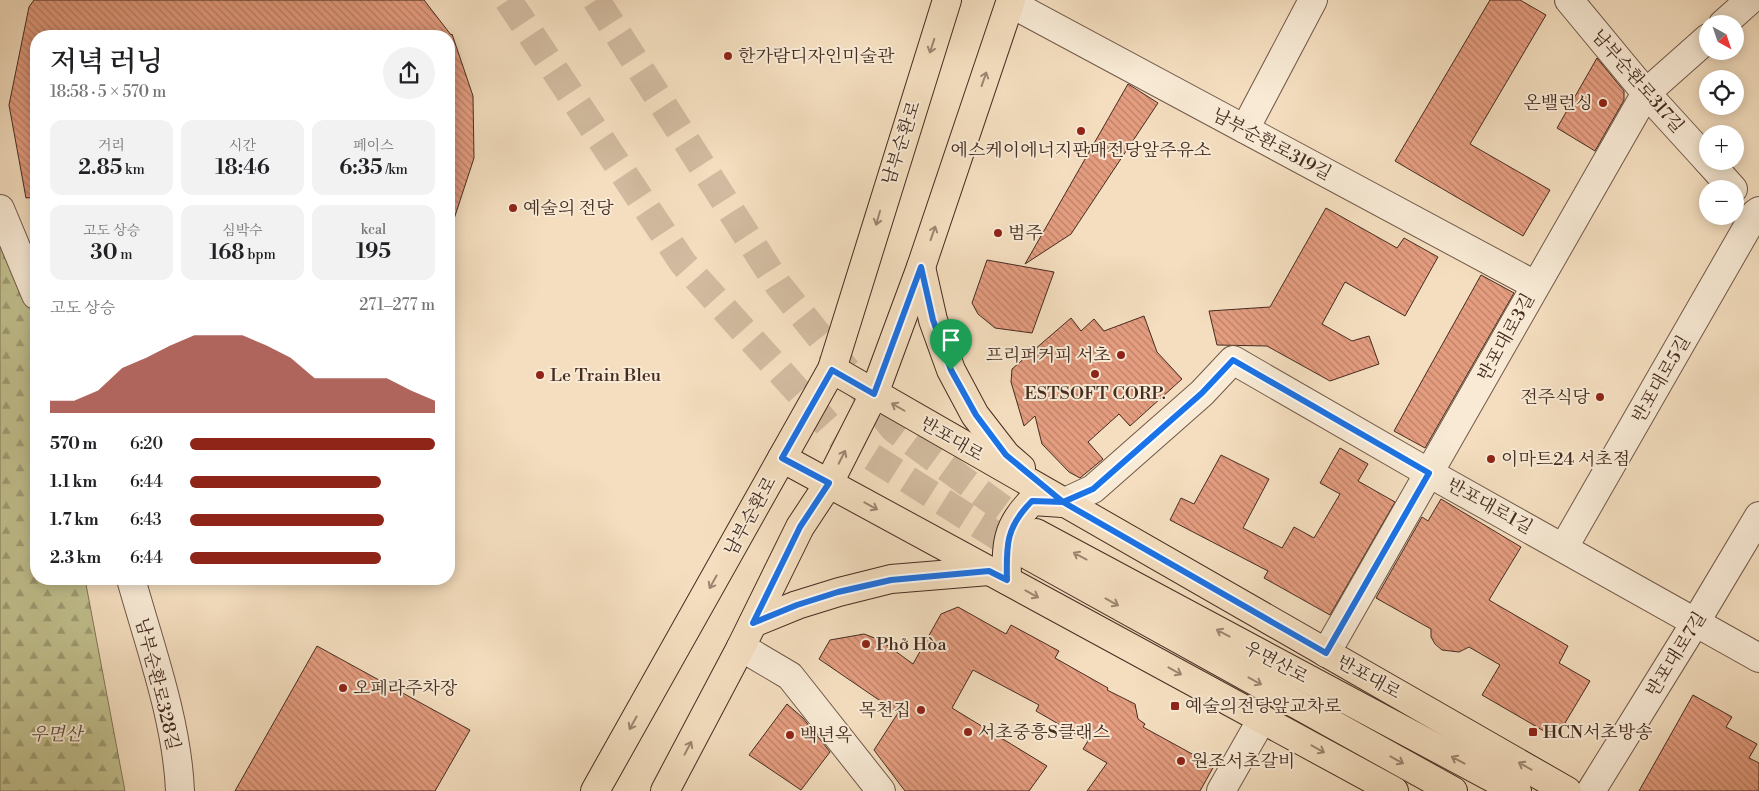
<!DOCTYPE html>
<html lang="ko">
<meta charset="utf-8">
<style>
body{margin:0;font-family:"Libre Bodoni","Noto Serif KR",serif;background:#f2f2f2;color:#202124;height:100vh;display:flex;flex-direction:column;font-size:19px;white-space:nowrap}
*{box-sizing:border-box;margin:0}
p{font-size:16px;color:#757577}
.icon{flex:none;width:28px;height:28px;fill:none;stroke:currentColor;stroke-width:2;stroke-linecap:round;stroke-linejoin:round}
.map{position:relative;flex:1;overflow:hidden}
.panel{position:absolute;left:30px;top:30px;width:425px;height:555px;display:flex;flex-direction:column;background:#fff;border-radius:20px;box-shadow:0 2px 12px #0003}
.panel>*{flex:none}
.needle{width:32px;rotate:140deg}
.tools{position:absolute;left:1699px;top:15px;display:grid;gap:10px}
.tools a{display:grid;place-items:center;width:45px;height:45px;border-radius:50%;background:#fff;box-shadow:0 2px 12px #0003;font-size:25px}
.pin{position:absolute;display:grid;place-items:center;width:42px;height:42px;color:#fff;margin:-51px -21px;border-radius:50% 50% 50% 0;rotate:-45deg;box-shadow:0 0 5px #0007}
.pin .icon{rotate:45deg}
.round{display:grid;place-items:center;flex:none;width:52px;height:52px;border-radius:26px;background:#f2f2f2}
.head{display:flex;align-items:center;justify-content:space-between;height:85px;padding:0 20px}
h1{font-size:28px;font-weight:600;line-height:38px}
.stats{display:grid;grid-template-columns:repeat(3,1fr);gap:8px;height:85px;padding:5px 20px}
.stats div{display:grid;align-content:center;border-radius:12px;background:#f2f2f2;text-align:center}
.stats b{font-size:21px;font-weight:600}
.stats small{font-size:14px;font-weight:400}
.stats p{font-size:14px}
.chart{height:140px;padding:10px 20px}
.chart p{display:flex;justify-content:space-between}
.chart svg{width:100%;height:90px;margin-top:5px;fill:#8f2418;opacity:.7}
ul{padding:0 20px;list-style:none;font-size:16px}
li{display:grid;grid-template-columns:80px 60px 1fr;align-items:center;height:38px}
li i{height:12px;border-radius:6px;background:#8f2418}
.map>svg:first-child{display:block}
</style>
<div class="map">
<svg width="1759" height="791" viewBox="0 0 1759 791">
<defs>
<pattern id="forest-firs" width="22" height="20" patternUnits="userSpaceOnUse" patternTransform="scale(1.25)"><rect width="22" height="20" fill="#c1c08e"/><path d="M5 1l3.5 6h-7zM16 11l3.5 6h-7z" fill="#9f9c74"/></pattern>
<pattern id="building-back-hatch" width="6" height="6" patternUnits="userSpaceOnUse" patternTransform="scale(1.25)"><rect width="6" height="6" fill="#e59d80"/><path d="M-1 5l2 2M0 0l6 6M5-1l2 2" fill="none" stroke="#bb8068"/></pattern>
</defs>
<rect width="100%" height="100%" fill="#f4debf"/>
<filter id="stains"><feTurbulence type="fractalNoise" baseFrequency=".004" numOctaves="4"/><feColorMatrix values="0 0 0 0 .2 0 0 0 0 .09 0 0 0 0 .02 0 0 0 .5 -.17"/></filter>
<radialGradient id="worn" r=".72"><stop offset=".6" stop-color="#630" stop-opacity="0"/><stop offset="1" stop-color="#630" stop-opacity=".3"/></radialGradient>
<path fill="url(#forest-firs)" stroke="#837658" d="M0,234L32,300L36,323V579H85L125,791H0Z"/>
<g fill="url(#building-back-hatch)" stroke="#452c21">
<path d="M34,0H424L451,35L452,34L473,96L474,158L453,222H449V36H36V197L26,198L9,105L29,7Z"/>
<path d="M1490,0H1520L1546,15L1470,144L1550,190L1523,236L1395,161Z"/>
<path d="M1597,58L1624,91V100L1595,151L1557,128Z"/>
<path d="M1128,84L1158,103L1071,234L1025,264Z"/>
<path d="M1326,208L1397,248L1404,238L1438,257L1405,316L1345,282L1322,324L1352,341L1369,336L1379,364L1330,381L1267,346L1217,345L1209,311L1270,307Z"/>
<path d="M987,260L1054,272L1032,333L995,328L978,314L972,303Z"/>
<path d="M1481,275L1514,293L1425,448L1394,431Z"/>
<path d="M1144,316L1157,352L1182,379L1130,426L1119,414L1088,442L1103,459L1080,478L1069,472L1042,444L1035,416L1024,426L1011,382L1012,369L1071,318L1081,331L1094,319L1104,331Z"/>
<path d="M1340,448L1368,464L1358,481L1395,502L1330,615L1264,578L1268,571L1170,520L1181,498L1194,504L1221,455L1269,479L1243,528L1282,548L1294,527L1314,538L1340,494L1320,483Z"/>
<path d="M1441,499L1521,547L1489,600L1568,646L1559,663L1590,681L1556,738L1482,695L1500,665L1469,647L1459,652L1442,650L1435,644L1431,637V629L1376,598L1422,517L1428,521Z"/>
<path d="M958,607L1006,634L1011,625L1059,651L1055,658L1108,688L1107,690L1135,704L1138,719L1145,724L1143,727L1214,766L1200,791H1087L1107,763L1083,749L1088,741L1036,711L1039,705L973,670L952,708L1047,766L1029,791H905L874,750L898,713L819,659L830,640L864,634L880,640L913,664L941,614Z"/>
<path d="M317,646L470,730L435,791H235Z"/>
<path d="M1693,695L1732,717L1726,727L1757,744L1749,758L1759,763V791H1639Z"/>
<path d="M787,704L803,718L830,752L801,790L749,755Z"/>
</g>
<g fill="none" stroke-linecap="round" stroke-linejoin="round">
<g stroke="#d1ba9f" stroke-width="28" stroke-dasharray="28 14" stroke-linecap="butt">
<path d="M508,0L683,263L836,434L1024,553"/>
<path d="M596,0L779,286L894,429L1036,533"/>
</g>
<defs>
<g id="minor">
<path d="M1569,0L1646,93L1708,161"/>
<path d="M1010,3L1535,285"/>
<path d="M1723,24L1750,0"/>
<path d="M1245,129L1313,0"/>
<path d="M1708,161L1733,189"/>
<path d="M0,209L36,295"/>
<path d="M1063,503L1093,489L1202,393L1233,360L1429,473L1759,658"/>
<path d="M1564,547L1755,214L1759,211"/>
<path d="M131,579C150,647 177,720 180,791"/>
<path d="M741,647L790,676L881,791"/>
<path d="M1326,653L1646,93L1708,38"/>
<path d="M1221,791L1262,719"/>
<path d="M1591,791L1695,623L1759,516"/>
</g>
<g id="primary">
<path d="M921,267L933,320L951,370L975,415L1006,455L1021,468"/>
<path d="M832,369L1567,791"/>
<path d="M782,458L1394,791"/>
<path d="M1007,580C1006,545 1006,527 1032,501L1063,503"/>
<path d="M753,623L797,605L839,592L891,579L989,571"/>
<path d="M595,791L832,369L947,0"/>
<path d="M665,791L741,647L800,527L829,483L874,394L921,267L1011,0"/>
</g>
<g id="trunk">
<path d="M1036,533L1517,791"/>
<path d="M1024,553L1453,791"/>
</g>
</defs>
<use href="#minor" stroke="#715848" stroke-width="30"/>
<use href="#primary" stroke="#452c21" stroke-width="30"/>
<use href="#trunk" stroke="#452c21" stroke-width="30"/>
<use href="#minor" stroke="#f8ead5" stroke-width="28"/>
<use href="#primary" stroke="#f4debf" stroke-width="28"/>
<use href="#trunk" stroke="#f4debf" stroke-width="28"/>
</g>
<defs><path id="oneway-shaft" d="M-6 0H5M1.5-3L5.5 0L1.5 3" fill="none" stroke-width="1.6" stroke-linecap="round" stroke-linejoin="round" transform="scale(1.25)"/></defs>
<g stroke="#9c8570">
<use href="#oneway-shaft" transform="translate(932 46) rotate(108)"/>
<use href="#oneway-shaft" transform="translate(984 79) rotate(-71)"/>
<use href="#oneway-shaft" transform="translate(878 218) rotate(106)"/>
<use href="#oneway-shaft" transform="translate(933 233) rotate(-71)"/>
<use href="#oneway-shaft" transform="translate(898 407) rotate(-150)"/>
<use href="#oneway-shaft" transform="translate(842 457) rotate(-63)"/>
<use href="#oneway-shaft" transform="translate(871 506) rotate(29)"/>
<use href="#oneway-shaft" transform="translate(1080 556) rotate(-152)"/>
<use href="#oneway-shaft" transform="translate(713 582) rotate(119)"/>
<use href="#oneway-shaft" transform="translate(1032 594) rotate(29)"/>
<use href="#oneway-shaft" transform="translate(1112 602) rotate(29)"/>
<use href="#oneway-shaft" transform="translate(1223 633) rotate(-152)"/>
<use href="#oneway-shaft" transform="translate(1175 671) rotate(29)"/>
<use href="#oneway-shaft" transform="translate(1255 681) rotate(29)"/>
<use href="#oneway-shaft" transform="translate(633 723) rotate(119)"/>
<use href="#oneway-shaft" transform="translate(688 748) rotate(-62)"/>
<use href="#oneway-shaft" transform="translate(1318 749) rotate(29)"/>
<use href="#oneway-shaft" transform="translate(1397 760) rotate(29)"/>
<use href="#oneway-shaft" transform="translate(1458 760) rotate(-152)"/>
<use href="#oneway-shaft" transform="translate(1525 766) rotate(-150)"/>
</g>
<g fill="none" stroke-linecap="round" stroke-linejoin="round">
<defs>
<path id="route" d="M951,370L933,320L921,267L874,394L832,370L782,458L829,483L800,527L753,623L797,605L838,592L891,580L989,571L1007,580C1006,545 1006,527 1032,501L1063,502L1093,489L1202,393L1233,360L1429,473L1326,653L1063,502L1006,455L976,415L951,370"/>
</defs>
<use href="#route" stroke="#fff" stroke-width="10"/>
<use href="#route" stroke="#1a73e8" stroke-width="6"/>
</g>
<g fill="#8f2418" stroke="#f8ead5" stroke-width="2">
<circle cx="728" cy="56" r="5"/>
<circle cx="1603" cy="103" r="5"/>
<circle cx="1081" cy="131" r="5"/>
<circle cx="513" cy="208" r="5"/>
<circle cx="998" cy="233" r="5"/>
<circle cx="1121" cy="355" r="5"/>
<circle cx="1095" cy="374" r="5"/>
<circle cx="540" cy="375" r="5"/>
<circle cx="1600" cy="397" r="5"/>
<circle cx="1491" cy="459" r="5"/>
<circle cx="866" cy="644" r="5"/>
<circle cx="343" cy="688" r="5"/>
<rect x="1170" y="701" width="10" height="10" rx="2.5"/>
<circle cx="921" cy="710" r="5"/>
<circle cx="968" cy="732" r="5"/>
<rect x="1528" y="727" width="10" height="10" rx="2.5"/>
<circle cx="790" cy="735" r="5"/>
<circle cx="1181" cy="761" r="5"/>
</g>
<g text-anchor="middle" stroke-width="4" stroke-linejoin="round" paint-order="stroke">
<g font-size="18" fill="#452c21" stroke="#f8ead5" text-anchor="start">
<text x="738" y="62">한가람디자인미술관</text>
<text x="1593" y="109" text-anchor="end">온밸런싱</text>
<text x="1081" y="156" text-anchor="middle">에스케이에너지판매전당앞주유소</text>
<text x="523" y="214">예술의 전당</text>
<text x="1008" y="239">범주</text>
<text x="1111" y="361" text-anchor="end">프리퍼커피 서초</text>
<text x="550" y="381">Le Train Bleu</text>
<text x="1095" y="399" text-anchor="middle">ESTSOFT CORP.</text>
<text x="1590" y="403" text-anchor="end">전주식당</text>
<text x="1501" y="465">이마트24 서초점</text>
<text x="876" y="650">Phở Hòa</text>
<text x="353" y="694">오페라주차장</text>
<text x="1185" y="712">예술의전당앞교차로</text>
<text x="911" y="716" text-anchor="end">목천집</text>
<text x="978" y="738">서초중흥S클래스</text>
<text x="1543" y="738">HCN서초방송</text>
<text x="800" y="741">백년옥</text>
<text x="1191" y="767">원조서초갈비</text>
</g>
<g font-size="18" fill="#452c21" stroke="#f8ead5">
<text transform="translate(1638 81) rotate(49)" y="6">남부순환로317길</text>
<text transform="translate(901 143) rotate(-72)" y="6">남부순환로</text>
<text transform="translate(1272 144) rotate(28)" y="6">남부순환로319길</text>
<text transform="translate(1506 337) rotate(-61)" y="6">반포대로3길</text>
<text transform="translate(1661 379) rotate(-60)" y="6">반포대로5길</text>
<text transform="translate(952 439) rotate(30)" y="6">반포대로</text>
<text transform="translate(1490 506) rotate(29)" y="6">반포대로1길</text>
<text transform="translate(750 516) rotate(-61)" y="6">남부순환로</text>
<text transform="translate(1676 654) rotate(-58)" y="6">반포대로7길</text>
<text transform="translate(1276 662) rotate(28)" y="6">우면산로</text>
<text transform="translate(1369 677) rotate(29)" y="6">반포대로</text>
<text transform="translate(158 684) rotate(76)" y="6">남부순환로328길</text>
</g>
<g font-size="18" font-style="italic" fill="#5e4a37" stroke="#f8ead5">
<text x="56" y="740">우면산</text>
</g>
</g>
<rect width="100%" height="100%" filter="url(#stains)"/>
<rect width="100%" height="100%" fill="url(#worn)"/>
</svg>
<div class="tools">
<a><svg class="needle" viewBox="-14 -14 28 28"><path d="M0-13l5 13h-10z" fill="#e53935"/><path d="M0 13l5-13h-10z" fill="#757577"/></svg></a>
<a><svg class="icon" aria-label="locate" viewBox="0 0 24 24"><circle cx="12" cy="12" r="6"/><path d="M12 2v4M12 18v4M2 12h4M18 12h4"/></svg></a>
<a>+</a>
<a>−</a>
</div>
<div class="pin" style="left:951px;top:370px;background:#1e9e55"><svg class="icon" aria-label="arrive" viewBox="0 0 24 24"><path d="M6 21V4h12l-3 4 3 4H6"/></svg></div>
<section class="panel">
<div class="head"><div><h1>저녁 러닝</h1><p>18:58 · 5 × 570 m</p></div><a class="round"><svg class="icon" aria-label="share" viewBox="0 0 24 24"><path d="M12 15V3M7 8l5-5 5 5M5 13v7h14v-7"/></svg></a></div>
<div class="stats">
<div><p>거리</p><b>2.85<small> km</small></b></div>
<div><p>시간</p><b>18:46</b></div>
<div><p>페이스</p><b>6:35<small> /km</small></b></div>
</div>
<div class="stats">
<div><p>고도 상승</p><b>30<small> m</small></b></div>
<div><p>심박수</p><b>168<small> bpm</small></b></div>
<div><p>kcal</p><b>195</b></div>
</div>
<div class="chart"><p><span>고도 상승</span>271–277 m</p>
<svg viewBox="0 0 160 44" preserveAspectRatio="none"><path d="M0 44V38L10 38L20 33L30 22L40 17L50 11L60 6L70 6L80 6L90 11L100 17L110 27L120 27L130 27L140 27L150 33L160 38V44z"/></svg>
</div>
<ul>
<li><b>570 m</b>6:20<i style="width:100%"></i></li>
<li><b>1.1 km</b>6:44<i style="width:78%"></i></li>
<li><b>1.7 km</b>6:43<i style="width:79%"></i></li>
<li><b>2.3 km</b>6:44<i style="width:78%"></i></li>
</ul>
</section>
</div>
